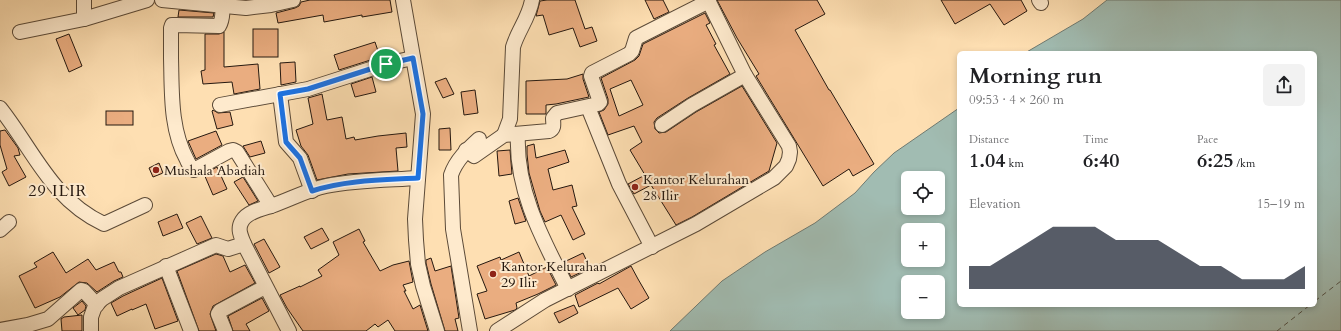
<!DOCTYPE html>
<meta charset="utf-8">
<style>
body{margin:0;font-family:Cardo,serif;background:#f2f2f2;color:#202124;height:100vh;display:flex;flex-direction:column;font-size:15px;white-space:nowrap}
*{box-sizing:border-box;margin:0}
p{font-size:13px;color:#757577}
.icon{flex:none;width:22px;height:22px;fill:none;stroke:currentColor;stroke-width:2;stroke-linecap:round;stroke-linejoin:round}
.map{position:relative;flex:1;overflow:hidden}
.sheet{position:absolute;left:957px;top:51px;width:360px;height:256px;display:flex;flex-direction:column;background:#fff;border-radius:6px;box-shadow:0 2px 6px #0003}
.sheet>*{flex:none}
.buttons{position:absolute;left:901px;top:171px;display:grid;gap:8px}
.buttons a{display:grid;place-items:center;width:44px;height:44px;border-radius:6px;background:#fff;box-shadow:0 2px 6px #0003;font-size:20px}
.pin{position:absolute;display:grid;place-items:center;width:34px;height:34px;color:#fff;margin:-17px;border:2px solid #fff;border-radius:50%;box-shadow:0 1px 4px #0007}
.round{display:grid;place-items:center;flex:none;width:42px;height:42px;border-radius:6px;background:#f2f2f2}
.head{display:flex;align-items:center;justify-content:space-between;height:68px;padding:0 12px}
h1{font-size:22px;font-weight:700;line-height:30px}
.figures{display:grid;grid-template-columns:repeat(3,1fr);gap:6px;height:68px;padding:4px 12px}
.figures div{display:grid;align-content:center}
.figures b{font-size:20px;font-weight:700}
.figures small{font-size:11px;font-weight:400}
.figures p{font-size:11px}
.chart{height:112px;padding:8px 12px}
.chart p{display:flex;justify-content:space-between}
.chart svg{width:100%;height:72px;margin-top:4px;fill:#111827;opacity:.7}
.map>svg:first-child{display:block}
</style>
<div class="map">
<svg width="1341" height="331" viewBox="0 0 1341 331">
<rect width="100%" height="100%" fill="#fedfb2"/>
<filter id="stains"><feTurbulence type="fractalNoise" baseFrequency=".005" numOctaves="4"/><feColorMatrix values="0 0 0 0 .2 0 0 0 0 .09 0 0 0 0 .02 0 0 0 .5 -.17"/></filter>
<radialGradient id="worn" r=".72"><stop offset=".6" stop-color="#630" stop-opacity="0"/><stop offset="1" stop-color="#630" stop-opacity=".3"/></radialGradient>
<path fill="#a1bcb2" stroke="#6f7a71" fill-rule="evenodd" d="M1107,0H1341V331H670L722,281L765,252L815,223L855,193L874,172L894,153L959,108V305H1315V53H1025L1083,19ZM908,178H938V208H908ZM908,230H938V260H908ZM908,282H938V312H908Z"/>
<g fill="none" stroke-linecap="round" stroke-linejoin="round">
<g stroke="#505148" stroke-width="1" stroke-dasharray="5 4" stroke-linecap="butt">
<path d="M1315,301L1341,281"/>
<path d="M1277,331L1310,305"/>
</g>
</g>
<g fill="#eaad80" stroke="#25180f" fill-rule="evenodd">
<path d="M310,0H390L392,12L362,17V15L324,22L323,15L278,23L276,13L295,8L299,6L301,2Z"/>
<path d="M547,0H575L585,29L592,27L597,41L580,47L573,28L549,35L543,15L536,16L540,1Z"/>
<path d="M645,0H663L669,12L654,19Z"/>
<path d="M717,0H817L825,14L795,30L829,90H830L874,164L853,176L849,169L823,186L756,76L759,74L737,38Z"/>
<path d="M941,0H1021L1027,11L1004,25L990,4L955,24Z"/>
<path d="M179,10L214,13L213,17H178Z"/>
<path d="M705,13L710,23L706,25L716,44L714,45L730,74L688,98L657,118L654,122L655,129L659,133L666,132L696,112L742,86L777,143L769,171L692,217L676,225L651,185L634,194L628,184L645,175L630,150L642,142L634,126L608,135L599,112L604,110L608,104V99L601,78L635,60L639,56L643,44ZM631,80L643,105L619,116L610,89Z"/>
<rect x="253" y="29" width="25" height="28"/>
<path d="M224,32V67L258,64L260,89L234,94L232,82L203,84L201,71L205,70V34H219Z"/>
<path d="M69,34L82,66L69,72L56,39Z"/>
<path d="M375,42L380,57L339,70L334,55Z"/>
<path d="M295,62L296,82L281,85L280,63Z"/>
<path d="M583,74V79L589,97L556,104L546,105V114H526V81L567,79Z"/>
<path d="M372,77L376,92L355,97L351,84Z"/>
<path d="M446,78L454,94L443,98L435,82Z"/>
<path d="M475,90L478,113L464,115L461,92Z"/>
<path d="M322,94L327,120L342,117L346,139L354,137L355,140L378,136L406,133L407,147L396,148L398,171L348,174L317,180L308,155L301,146L296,130L313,124L308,98Z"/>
<path d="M213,110L218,113L230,112L233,125L217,129L212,111Z"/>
<rect x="106" y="111" width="27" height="14"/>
<path d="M450,128L451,150H439V129Z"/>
<path d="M5,130L18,148L20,155L14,156L26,177L9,186L2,172L7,169L0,145V131Z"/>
<path d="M216,131L222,145L196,159L188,141Z"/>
<path d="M261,141L265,153L250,157L243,146Z"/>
<path d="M534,144L536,158L565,150L569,162L548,169L553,190L572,185L577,206L572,207L585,234L573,240L561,215L545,222L540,211L529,173L527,154V146Z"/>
<path d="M510,150L512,174L499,176L497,151Z"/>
<path d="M159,163L163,173L153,177L149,168Z"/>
<path d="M217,167L227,189L213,195L204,174Z"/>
<path d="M243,177L258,201L249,205L234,182Z"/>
<path d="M518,198L526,221L515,224L509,201Z"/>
<path d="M177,214L183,228L163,236L158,222Z"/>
<path d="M201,216L212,238L197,244L186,223Z"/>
<path d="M322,228L329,240L311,249L304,237Z"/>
<path d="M359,229L365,241L363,242L380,271L393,265L409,261L413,282L403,285L406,291H404L413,309L420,305L428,331H395L388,320L378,327L375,324L366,331H303L287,308L280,295L300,286V287L322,276L318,270L339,255L333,242Z"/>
<path d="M264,239L280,267L269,273L254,244Z"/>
<path d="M53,252L66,273L88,259L96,270L114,262L119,272H121L123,277L114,281L97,292L87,283L79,282L60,297L35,308L19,276L37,267L34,263Z"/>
<path d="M519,252L529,276L547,267L556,285L538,294L516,303L517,308L515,310L485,319L477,294L487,291L477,266L500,257L501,260Z"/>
<path d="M583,253L590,268L571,277L564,262Z"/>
<path d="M216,254L223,256L230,272L245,265L255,283L213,306L210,314L216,331H199L177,271Z"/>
<path d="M431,258L435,271L451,266L459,318L455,319L458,331H445L431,284L426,263V260Z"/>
<path d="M631,266L638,279L649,298L631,309L618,288L579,307L575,295L598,283L599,284Z"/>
<path d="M162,278L178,321L155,329L146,304L132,310V309L117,316L111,303L123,296Z"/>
<path d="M262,298L269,311L246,324L250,331H233L228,316Z"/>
<path d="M82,301L86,306L85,310L78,315L73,308Z"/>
<path d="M574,305L578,313L559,323L554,313Z"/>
<path d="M82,315V331H62L61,319L64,317Z"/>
</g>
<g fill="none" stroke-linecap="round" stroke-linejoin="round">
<defs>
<g id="minor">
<path d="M162,0L246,8L271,5L293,0"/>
<path d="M403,0L423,114L415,219L416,240L418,264L423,286L437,331"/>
<path d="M1039,0L1041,3"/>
<path d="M223,6C222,13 223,20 219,26L176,25H172L171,28C171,38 171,48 171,58C172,92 170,129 187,160C189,164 190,167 194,170L229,151L233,150L237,152L271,206"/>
<path d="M84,19L147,0"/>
<path d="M20,32L84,19V0"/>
<path d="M280,94L286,142L300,158L312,191"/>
<path d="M220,105L308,89L386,64L413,58"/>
<path d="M588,107L619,184L652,247"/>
<path d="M0,108C34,151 51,199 104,224L145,205"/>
<path d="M662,125L692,105L745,75"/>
<path d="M518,134C515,190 543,240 568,289"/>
<path d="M504,135L510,119L513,47C518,30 529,18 532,0"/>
<path d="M466,150L474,156L504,135L549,131C555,129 553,123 553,118L557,113L598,104L600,102L599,99L591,76L592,73L629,54L632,51L636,38L709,1"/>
<path d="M0,230L9,222"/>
<path d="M244,244L289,331"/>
<path d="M166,266L191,331"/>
<path d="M0,330L28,325L48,319L81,290L84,291L97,305"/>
<path d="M91,331V317L95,306L102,299L119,288L216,245L228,249L244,244C241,236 237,229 242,221C247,212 261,209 271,206C289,200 307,190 326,186C356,180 388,180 418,178"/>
<path d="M225,331L218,314L220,311L265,287"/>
<path d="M470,331L453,229L451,175C456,160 468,149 479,139"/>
<path d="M497,331L545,300L696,224L774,178L786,166L789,159L790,152L789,146L745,75L708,0"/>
</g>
</defs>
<use href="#minor" stroke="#5b4a38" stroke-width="16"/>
<use href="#minor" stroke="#feeacd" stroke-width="14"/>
</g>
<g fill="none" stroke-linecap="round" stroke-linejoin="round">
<defs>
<path id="route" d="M413,58L423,114L418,178C383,180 346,180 312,191L300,158L286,142L280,94L308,89L386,64Z"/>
</defs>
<use href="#route" stroke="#fff" stroke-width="8"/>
<use href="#route" stroke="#1a73e8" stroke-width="5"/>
</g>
<g fill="#8f2418" stroke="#feeacd" stroke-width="1.5">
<circle cx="156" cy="170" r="4"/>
<circle cx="635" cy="187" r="4"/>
<circle cx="493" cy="274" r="4"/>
</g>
<g text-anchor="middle" stroke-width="4" stroke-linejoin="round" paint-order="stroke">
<g font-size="14" fill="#25180f" stroke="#feeacd" text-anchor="start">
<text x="164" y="175">Mushala Abadiah</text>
<text x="643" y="184">Kantor Kelurahan<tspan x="643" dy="16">28 Ilir</tspan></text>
<text x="501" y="271">Kantor Kelurahan<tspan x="501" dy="16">29 Ilir</tspan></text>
</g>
<g font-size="16" letter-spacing="1" fill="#25180f" stroke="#feeacd">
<text x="58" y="196">29 ILIR</text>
</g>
</g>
<rect width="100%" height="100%" filter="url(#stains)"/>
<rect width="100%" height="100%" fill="url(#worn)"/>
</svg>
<div class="buttons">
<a><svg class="icon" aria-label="locate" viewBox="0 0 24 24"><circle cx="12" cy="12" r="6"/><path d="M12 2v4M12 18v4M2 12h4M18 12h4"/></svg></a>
<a>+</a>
<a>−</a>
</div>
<div class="pin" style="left:386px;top:64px;background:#1e9e55"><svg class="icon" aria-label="arrive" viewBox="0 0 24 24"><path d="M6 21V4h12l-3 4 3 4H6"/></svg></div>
<section class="sheet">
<div class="head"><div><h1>Morning run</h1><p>09:53 · 4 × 260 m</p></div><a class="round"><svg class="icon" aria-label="share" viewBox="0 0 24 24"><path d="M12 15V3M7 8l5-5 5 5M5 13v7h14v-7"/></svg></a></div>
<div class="figures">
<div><p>Distance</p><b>1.04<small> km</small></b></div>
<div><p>Time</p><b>6:40</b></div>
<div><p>Pace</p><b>6:25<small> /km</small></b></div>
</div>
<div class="chart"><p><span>Elevation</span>15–19 m</p>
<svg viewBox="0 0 160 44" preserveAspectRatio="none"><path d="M0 44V30L10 30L20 22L30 14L40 6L50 6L60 6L70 14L80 14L90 14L100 22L110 30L120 30L130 38L140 38L150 38L160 30V44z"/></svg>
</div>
</section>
</div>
